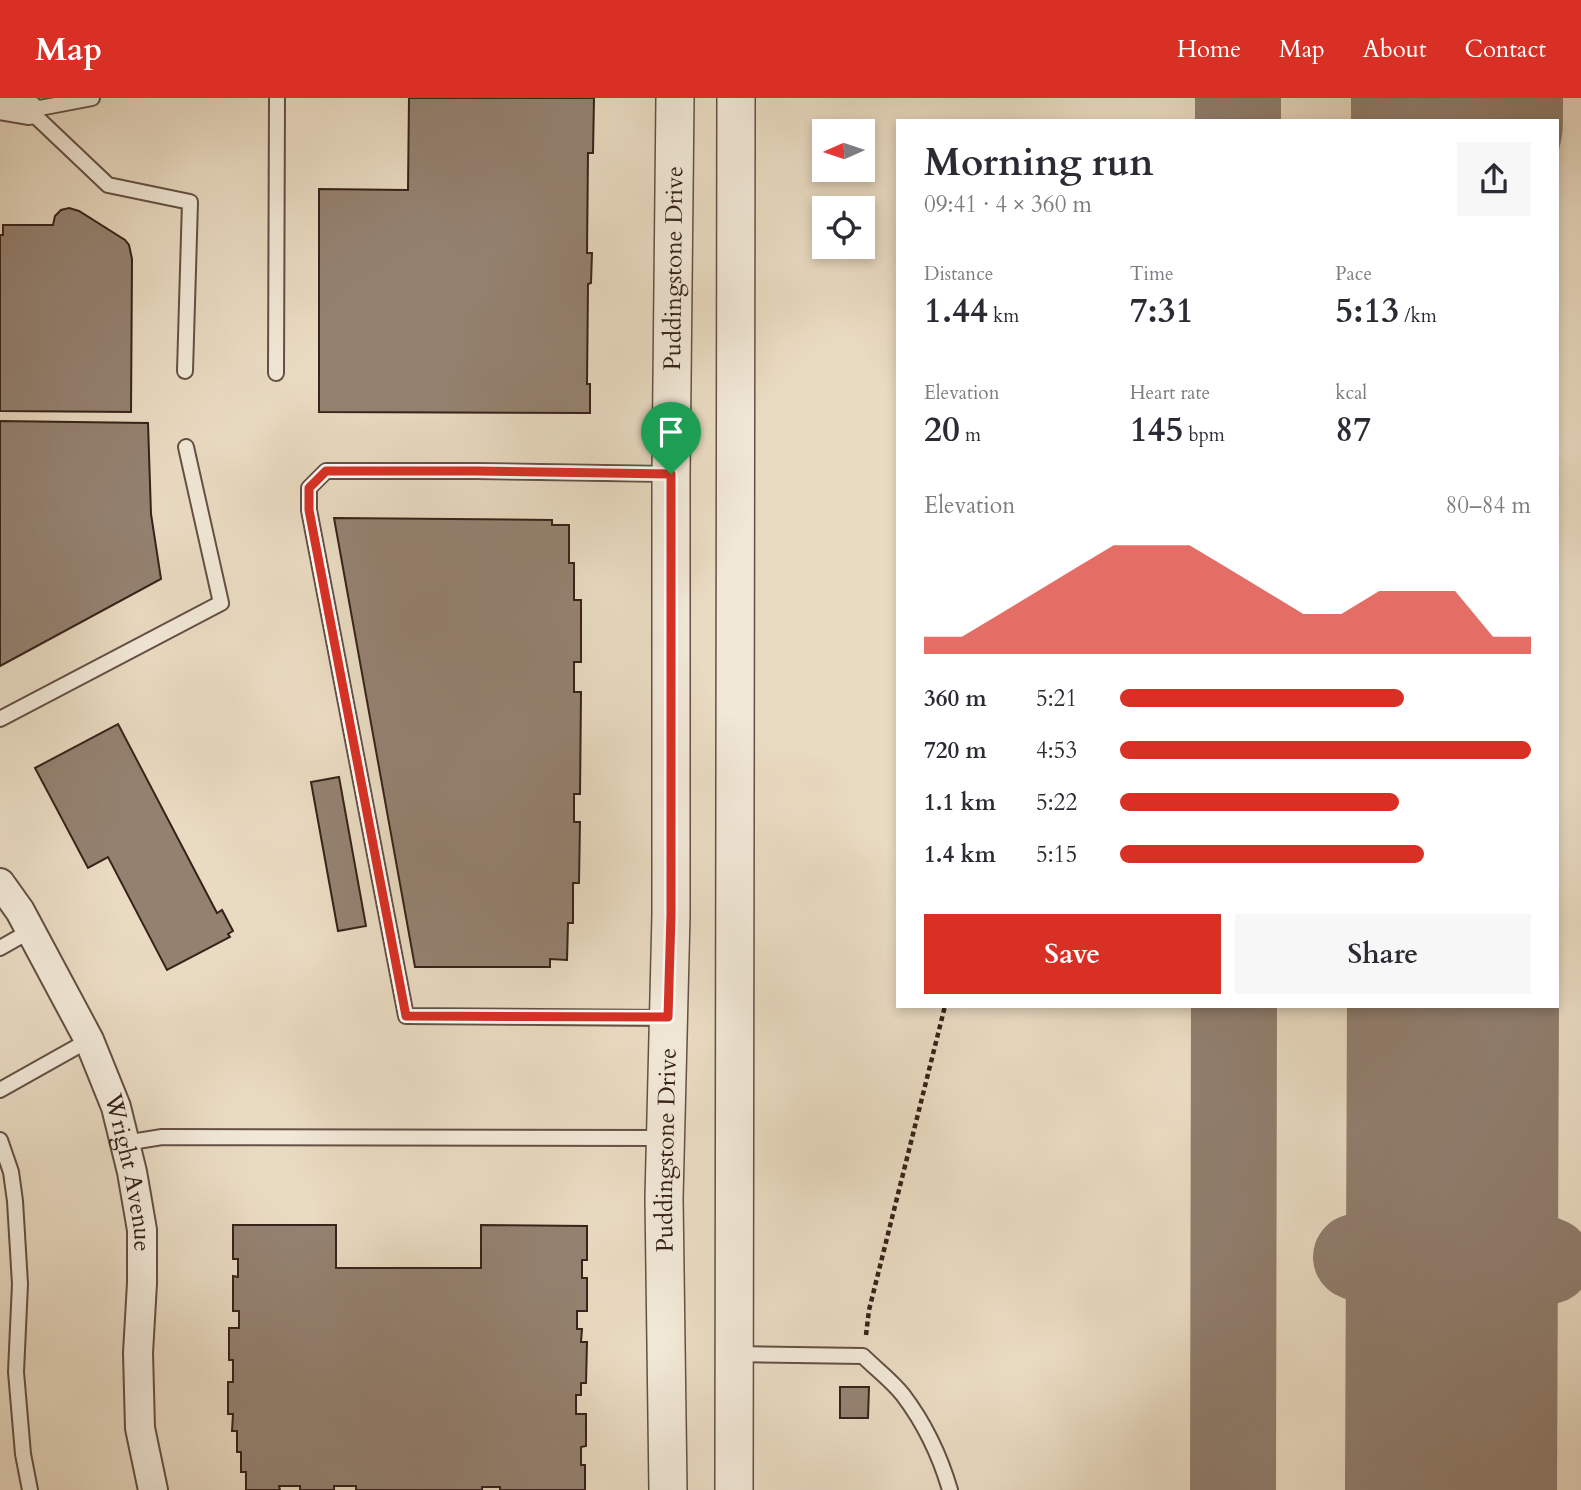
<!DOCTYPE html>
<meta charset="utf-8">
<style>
body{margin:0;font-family:Cardo,serif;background:#f7f7f7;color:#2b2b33;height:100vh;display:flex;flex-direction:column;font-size:26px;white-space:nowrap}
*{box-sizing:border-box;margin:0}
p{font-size:23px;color:#7c7c81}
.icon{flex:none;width:38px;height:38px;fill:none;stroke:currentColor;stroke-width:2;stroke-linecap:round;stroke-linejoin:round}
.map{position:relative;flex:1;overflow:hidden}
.side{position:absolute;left:896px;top:21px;width:663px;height:889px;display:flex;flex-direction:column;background:#fff;border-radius:0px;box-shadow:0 4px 10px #0003}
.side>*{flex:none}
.needle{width:46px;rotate:267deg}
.buttons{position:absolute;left:812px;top:21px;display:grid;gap:14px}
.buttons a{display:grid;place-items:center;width:63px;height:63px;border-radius:0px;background:#fff;box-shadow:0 4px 10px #0003;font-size:35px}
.pin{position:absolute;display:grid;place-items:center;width:60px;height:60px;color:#fff;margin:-72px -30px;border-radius:50% 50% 50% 0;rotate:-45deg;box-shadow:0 0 7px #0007}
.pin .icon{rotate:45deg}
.round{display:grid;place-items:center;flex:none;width:74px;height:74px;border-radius:0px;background:#f7f7f7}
.summary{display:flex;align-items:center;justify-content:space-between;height:119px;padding:0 28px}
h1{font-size:38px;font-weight:600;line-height:52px}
.stats{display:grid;grid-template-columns:repeat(3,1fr);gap:10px;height:119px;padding:7px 28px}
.stats div{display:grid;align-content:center}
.stats b{font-size:35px;font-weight:600}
.stats small{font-size:19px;font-weight:400}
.stats p{font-size:19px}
.chart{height:196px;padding:14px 28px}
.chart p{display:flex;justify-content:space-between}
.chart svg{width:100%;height:126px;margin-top:7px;fill:#d93025;opacity:.7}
.cta{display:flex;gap:14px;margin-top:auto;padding:14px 28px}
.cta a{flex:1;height:80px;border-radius:0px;background:#d93025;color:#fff;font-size:28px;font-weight:600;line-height:80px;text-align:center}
.cta a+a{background:#f7f7f7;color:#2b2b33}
ul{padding:0 28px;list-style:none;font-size:23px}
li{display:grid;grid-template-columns:112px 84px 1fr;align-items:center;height:52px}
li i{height:18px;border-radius:9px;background:#d93025}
header{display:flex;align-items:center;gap:42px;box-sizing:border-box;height:98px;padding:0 35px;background:#d93025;color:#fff}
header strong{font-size:33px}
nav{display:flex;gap:38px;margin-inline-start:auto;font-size:24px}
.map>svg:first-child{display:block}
</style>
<header>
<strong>Map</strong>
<nav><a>Home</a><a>Map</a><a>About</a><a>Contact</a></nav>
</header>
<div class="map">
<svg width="1581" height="1392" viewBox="0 0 1581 1392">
<rect width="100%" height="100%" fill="#e9dbc2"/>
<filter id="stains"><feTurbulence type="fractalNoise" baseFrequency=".00286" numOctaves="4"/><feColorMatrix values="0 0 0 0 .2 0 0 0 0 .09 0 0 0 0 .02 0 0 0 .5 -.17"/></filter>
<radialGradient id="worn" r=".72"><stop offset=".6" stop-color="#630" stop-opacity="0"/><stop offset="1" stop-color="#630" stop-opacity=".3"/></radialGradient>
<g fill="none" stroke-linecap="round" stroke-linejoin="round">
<g stroke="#907e6e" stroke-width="86">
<path d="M1238,23V0"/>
<path d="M1452,1262L1462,1239L1471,1213L1486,1193L1519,1171L1549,1163C1524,1153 1496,1140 1481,1117C1470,1100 1462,1081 1453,1063"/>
<path d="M1452,1262C1436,1224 1422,1188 1383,1169C1375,1165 1365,1162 1356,1159C1386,1150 1415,1136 1432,1108C1440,1094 1445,1078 1453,1063"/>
<path d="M1233,1392L1234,908"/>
</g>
<g stroke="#907e6e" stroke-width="212">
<path d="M1457,23V0"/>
<path d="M1451,1392L1453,908"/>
</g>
</g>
<g fill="#948271" stroke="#37221a" stroke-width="2">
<path d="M409,0H594L593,55H588L587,155H592L591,185L588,186L587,286H590V315L319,314V91L408,92Z"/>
<path d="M69,110L79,113L125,142L129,147L132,161L131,314L0,313V137H3V127H53L55,118L61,112Z"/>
<path d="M0,323L148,325L151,416L161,481L0,568Z"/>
<path d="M334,420L552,422V427H569V465H574V502H581V564H574V594H581L580,696H574V724H580L579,785H573V825H568L567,862L550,861V869H415Z"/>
<path d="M118,626L217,815L222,812L233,833L228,836L230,839L167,872L108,759L88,770L35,670Z"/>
<path d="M339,679L366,828L338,833L311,684Z"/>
<path d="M233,1127H336V1170H481V1127L587,1128V1162H582V1180H587V1213H577V1231H582L581,1244H587L586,1285H581V1297H576V1316H586V1348L581,1349V1367H585V1392H500V1389H482V1392H356V1388H334V1392H300V1388H279L280,1392H246V1374H241V1354H237V1333H232L233,1316H228V1284H233V1262H229V1230H239V1213H233V1178L238,1179V1161H233Z"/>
<path d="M840,1289H869L868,1320H840Z"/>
</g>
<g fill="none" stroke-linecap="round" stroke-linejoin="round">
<defs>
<g id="service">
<path d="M29,12L108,87L190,104L185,273"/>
<path d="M29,12L92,0"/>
<path d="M276,275L277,0"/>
<path d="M0,621L221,505L186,349"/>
<path d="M0,850L30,833"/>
<path d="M667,920L406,918L309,412V390L326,373H476L669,376"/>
<path d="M0,992L89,942"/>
<path d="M0,1042L11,1074L15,1103L20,1186L16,1274L23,1356L30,1392"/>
<path d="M125,1045L162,1039L665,1040"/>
<path d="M736,1256L863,1258C876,1271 892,1283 903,1297C925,1326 940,1358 950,1392"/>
</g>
<g id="minor">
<path d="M0,7L29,12"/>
<path id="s1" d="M0,785L20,813L89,942L116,1009L132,1074L142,1132V1185L138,1255L140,1330L153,1392"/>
</g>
<g id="tertiary">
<path id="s2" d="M668,1392L664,1100L671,817V376L675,0"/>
<path d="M734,1392L736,0"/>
</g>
</defs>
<use href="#service" stroke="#645044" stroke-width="18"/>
<use href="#minor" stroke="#645044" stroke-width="32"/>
<use href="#tertiary" stroke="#645044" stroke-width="40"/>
<path stroke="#37221a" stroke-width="4.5" stroke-dasharray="5 3.5" stroke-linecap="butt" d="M866,1237L869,1212L945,908"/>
<use href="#service" stroke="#f1e8d7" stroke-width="14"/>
<use href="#minor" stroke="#f1e8d7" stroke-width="28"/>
<use href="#tertiary" stroke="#f1e8d7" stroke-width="37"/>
</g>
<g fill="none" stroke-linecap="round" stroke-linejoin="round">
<defs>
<path id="route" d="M326,373H476L671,376V817L668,919L406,918L309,412V390Z"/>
</defs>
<use href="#route" stroke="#fff" stroke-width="14"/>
<use href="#route" stroke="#d93025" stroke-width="9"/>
</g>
<g text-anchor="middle" stroke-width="6" stroke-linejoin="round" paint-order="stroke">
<g font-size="24" fill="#37221a" stroke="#f1e8d7">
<text dy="8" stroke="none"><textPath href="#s2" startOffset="1222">Puddingstone Drive</textPath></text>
<text dy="8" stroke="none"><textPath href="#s2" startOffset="340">Puddingstone Drive</textPath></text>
<text dy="8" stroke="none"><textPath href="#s1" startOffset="320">Wright Avenue</textPath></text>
</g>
</g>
<rect width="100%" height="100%" filter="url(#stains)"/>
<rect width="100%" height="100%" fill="url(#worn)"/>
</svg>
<div class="buttons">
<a><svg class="needle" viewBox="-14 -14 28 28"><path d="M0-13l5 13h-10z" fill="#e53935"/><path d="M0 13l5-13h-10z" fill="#7c7c81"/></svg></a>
<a><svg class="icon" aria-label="locate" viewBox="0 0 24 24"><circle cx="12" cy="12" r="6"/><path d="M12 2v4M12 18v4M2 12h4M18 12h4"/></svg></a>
</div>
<div class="pin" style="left:671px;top:376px;background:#1e9e55"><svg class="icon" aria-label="arrive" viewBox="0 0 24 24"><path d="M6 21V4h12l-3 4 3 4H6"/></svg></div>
<section class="side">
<div class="summary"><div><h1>Morning run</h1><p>09:41 · 4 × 360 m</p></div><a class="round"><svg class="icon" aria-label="share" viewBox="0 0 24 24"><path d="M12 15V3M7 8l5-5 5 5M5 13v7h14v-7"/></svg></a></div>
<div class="stats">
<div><p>Distance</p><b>1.44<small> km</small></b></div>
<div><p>Time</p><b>7:31</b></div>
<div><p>Pace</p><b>5:13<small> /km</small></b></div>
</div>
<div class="stats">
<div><p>Elevation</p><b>20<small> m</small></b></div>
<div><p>Heart rate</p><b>145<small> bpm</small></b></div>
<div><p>kcal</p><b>87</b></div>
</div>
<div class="chart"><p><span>Elevation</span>80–84 m</p>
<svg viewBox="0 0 160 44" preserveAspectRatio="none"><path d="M0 44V38L10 38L20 30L30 22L40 14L50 6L60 6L70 6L80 14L90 22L100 30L110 30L120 22L130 22L140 22L150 38L160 38V44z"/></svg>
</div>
<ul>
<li><b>360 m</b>5:21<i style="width:69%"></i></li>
<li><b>720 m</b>4:53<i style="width:100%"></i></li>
<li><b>1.1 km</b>5:22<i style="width:68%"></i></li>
<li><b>1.4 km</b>5:15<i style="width:74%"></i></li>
</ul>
<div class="cta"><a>Save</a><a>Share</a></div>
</section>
</div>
